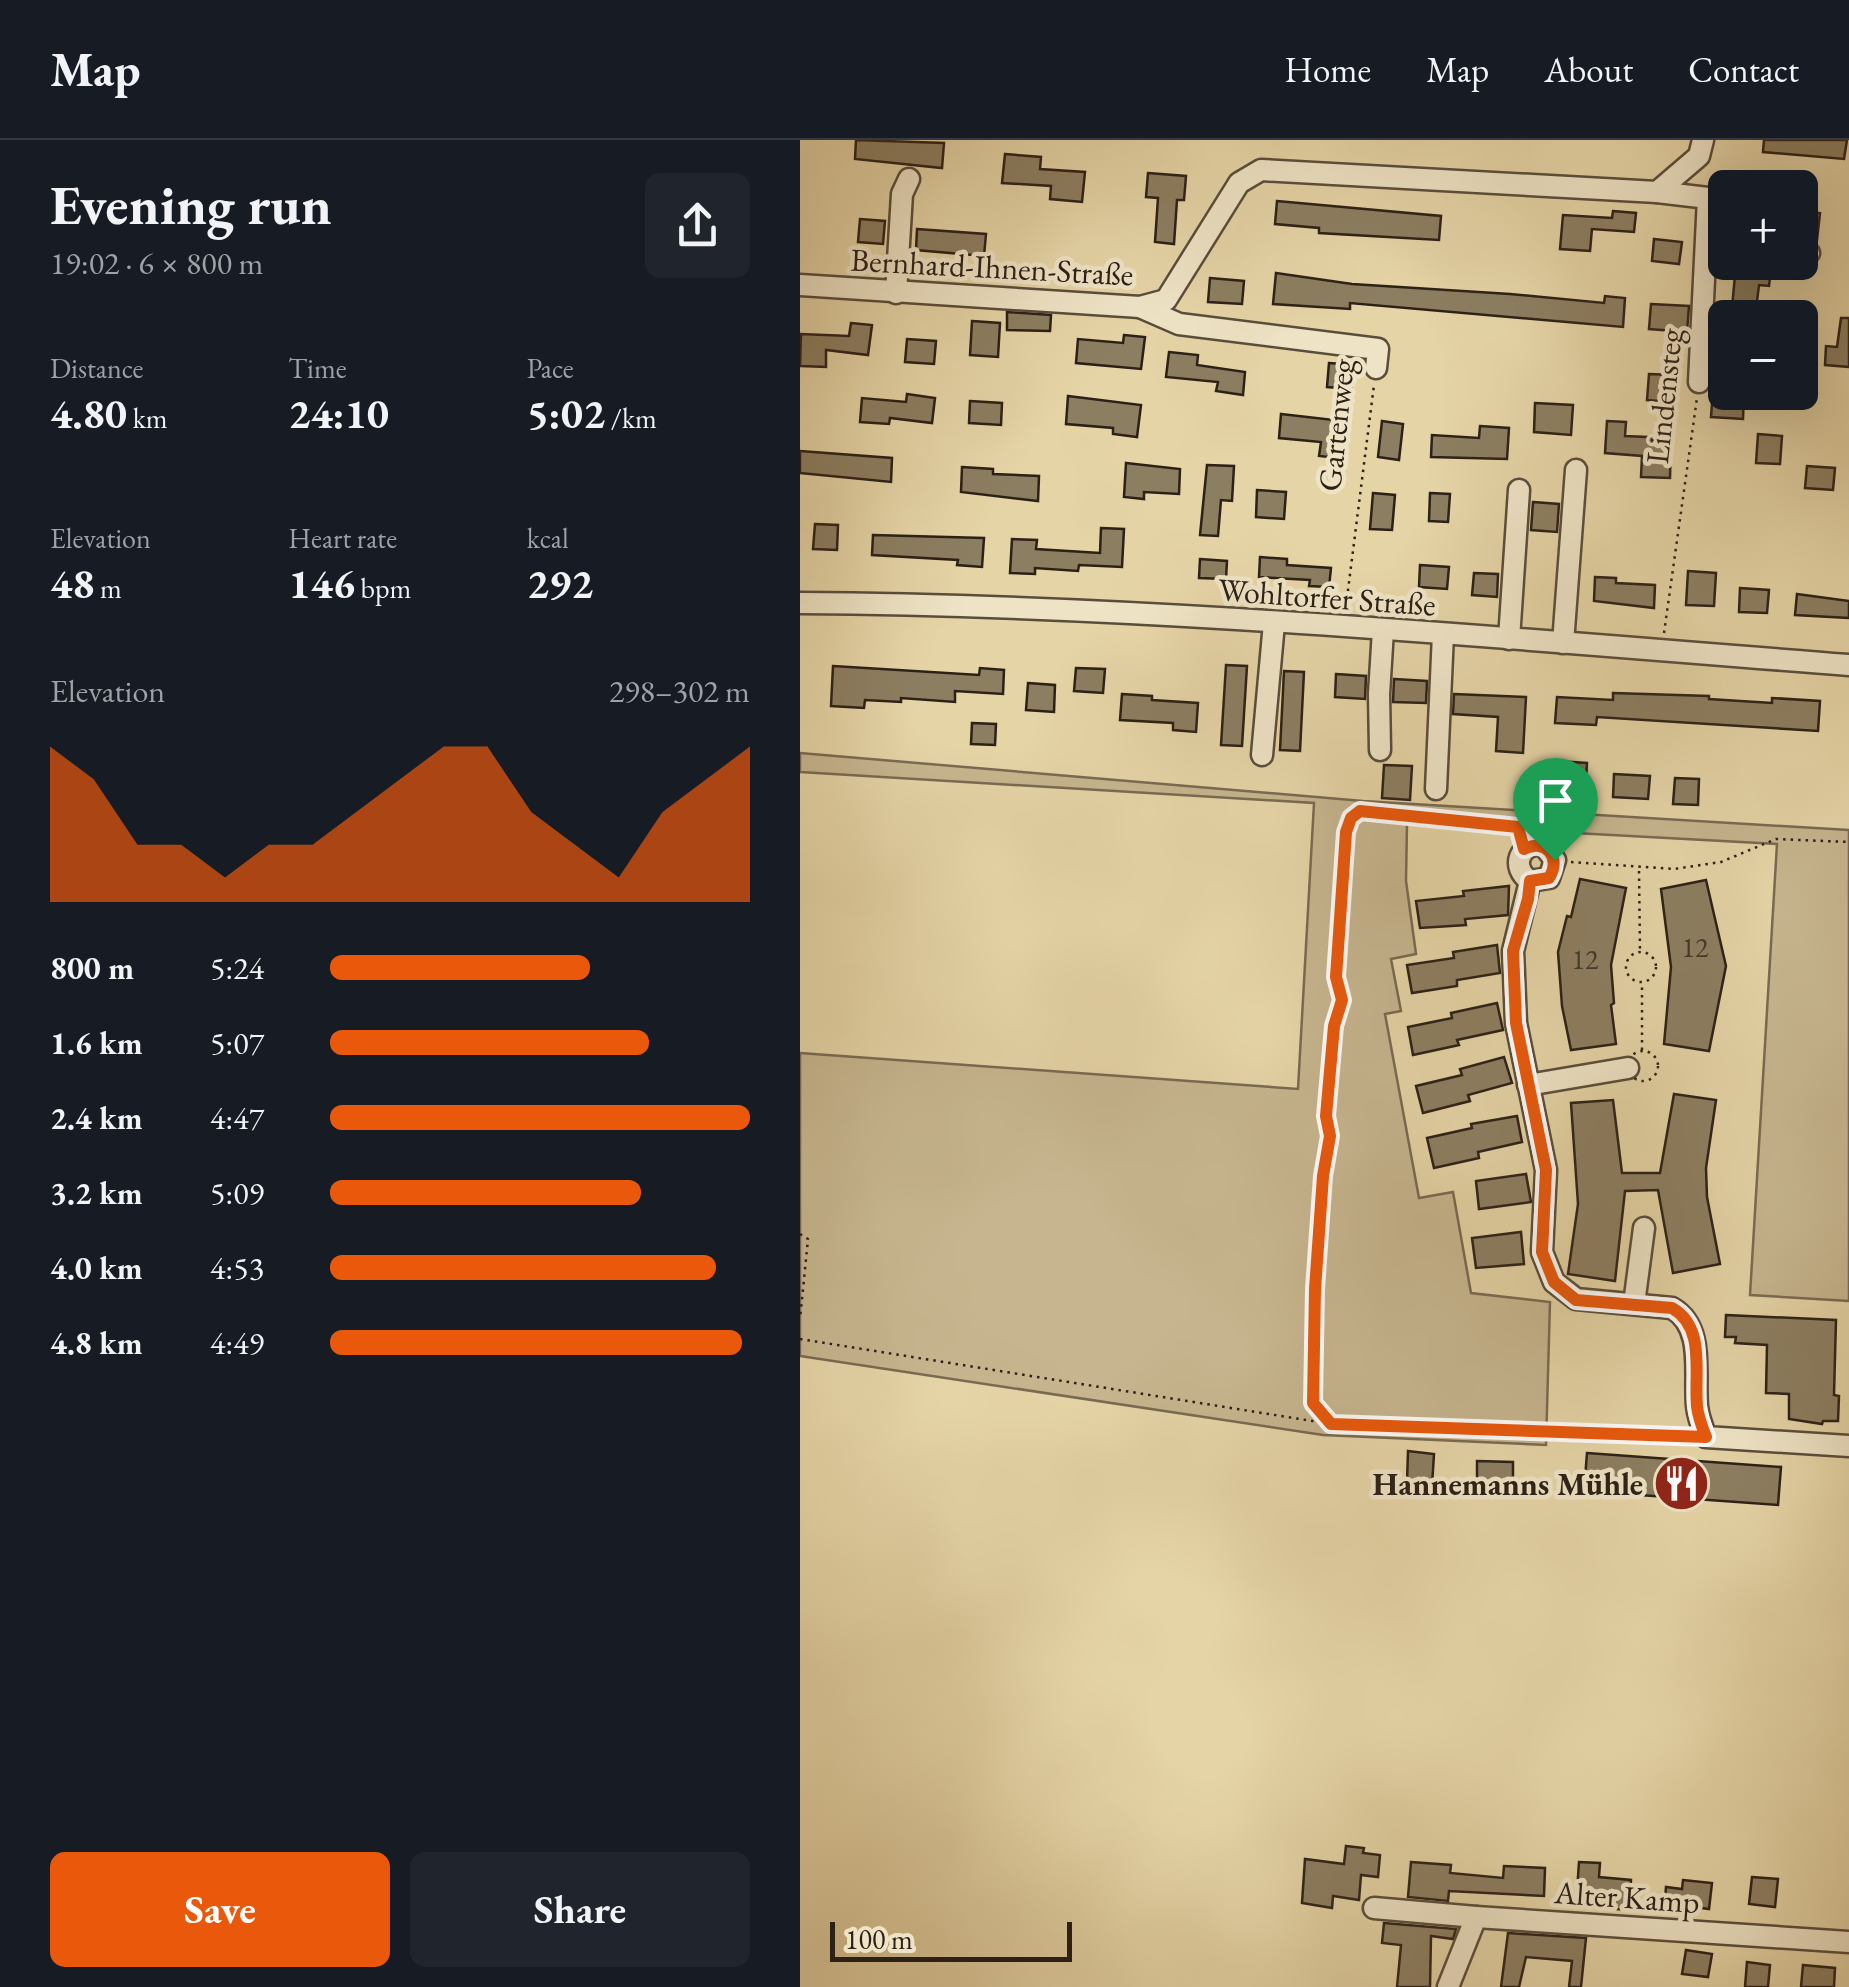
<!DOCTYPE html>
<meta charset="utf-8">
<style>
body{margin:0;font-family:"EB Garamond",serif;background:#20242c;color:#f1f3f6;height:100vh;display:flex;flex-direction:column;font-size:38px;white-space:nowrap}
*{box-sizing:border-box;margin:0}
p{font-size:32px;color:#9ea1a6}
.icon{flex:none;width:55px;height:55px;fill:none;stroke:currentColor;stroke-width:2;stroke-linecap:round;stroke-linejoin:round}
.map{position:relative;flex:1;overflow:hidden}
.panel{display:flex;flex-direction:column;background:#171b24;width:800px}
.panel>*{flex:none}
.fabs{position:absolute;left:908px;top:30px;display:grid;gap:20px}
.fabs a{display:grid;place-items:center;width:110px;height:110px;border-radius:15px;background:#171b24;box-shadow:0 10px 40px #0002;font-size:50px}
.scale{position:absolute;left:30px;bottom:25px;width:242px;box-sizing:border-box;padding-left:10px;border:5px solid #2c2017;border-top:0;font-size:28px;line-height:35px;white-space:nowrap;color:#2c2017;-webkit-text-stroke:8px #eee3c5;paint-order:stroke}
.pin{position:absolute;display:grid;place-items:center;width:85px;height:85px;color:#fff;margin:-102px -42px;border-radius:50% 50% 50% 0;rotate:-45deg;box-shadow:0 0 10px #0007}
.pin .icon{rotate:45deg}
.round{display:grid;place-items:center;flex:none;width:105px;height:105px;border-radius:15px;background:#20242c}
.head{display:flex;align-items:center;justify-content:space-between;height:170px;padding:0 50px}
h1{font-size:55px;font-weight:700;line-height:75px}
.metrics{display:grid;grid-template-columns:repeat(3,1fr);gap:15px;height:170px;padding:10px 50px}
.metrics div{display:grid;align-content:center}
.metrics b{font-size:42px;font-weight:700}
.metrics small{font-size:28px;font-weight:400}
.metrics p{font-size:28px}
.chart{height:280px;padding:20px 50px}
.chart p{display:flex;justify-content:space-between}
.chart svg{width:100%;height:180px;margin-top:10px;fill:#ea580c;opacity:.7}
.cta{display:flex;gap:20px;margin-top:auto;padding:20px 50px}
.cta a{flex:1;height:115px;border-radius:15px;background:#ea580c;color:#fff;font-size:40px;font-weight:700;line-height:115px;text-align:center}
.cta a+a{background:#20242c;color:#f1f3f6}
ul{padding:0 50px;list-style:none;font-size:32px}
li{display:grid;grid-template-columns:160px 120px 1fr;align-items:center;height:75px}
li i{height:25px;border-radius:12px;background:#ea580c}
header{display:flex;align-items:center;gap:60px;box-sizing:border-box;height:140px;padding:0 50px;background:#171b24;border-bottom:2px solid #363941}
header strong{font-size:48px}
nav{display:flex;gap:55px;margin-inline-start:auto;font-size:35px}
main{display:flex;flex:1;min-height:0}
.map>svg:first-child{display:block}
</style>
<header>
<strong>Map</strong>
<nav><a>Home</a><a>Map</a><a>About</a><a>Contact</a></nav>
</header>
<main>
<section class="panel">
<div class="head"><div><h1>Evening run</h1><p>19:02 · 6 × 800 m</p></div><a class="round"><svg class="icon" aria-label="share" viewBox="0 0 24 24"><path d="M12 15V3M7 8l5-5 5 5M5 13v7h14v-7"/></svg></a></div>
<div class="metrics">
<div><p>Distance</p><b>4.80<small> km</small></b></div>
<div><p>Time</p><b>24:10</b></div>
<div><p>Pace</p><b>5:02<small> /km</small></b></div>
</div>
<div class="metrics">
<div><p>Elevation</p><b>48<small> m</small></b></div>
<div><p>Heart rate</p><b>146<small> bpm</small></b></div>
<div><p>kcal</p><b>292</b></div>
</div>
<div class="chart"><p><span>Elevation</span>298–302 m</p>
<svg viewBox="0 0 160 44" preserveAspectRatio="none"><path d="M0 44V6L10 14L20 30L30 30L40 38L50 30L60 30L70 22L80 14L90 6L100 6L110 22L120 30L130 38L140 22L150 14L160 6V44z"/></svg>
</div>
<ul>
<li><b>800 m</b>5:24<i style="width:62%"></i></li>
<li><b>1.6 km</b>5:07<i style="width:76%"></i></li>
<li><b>2.4 km</b>4:47<i style="width:100%"></i></li>
<li><b>3.2 km</b>5:09<i style="width:74%"></i></li>
<li><b>4.0 km</b>4:53<i style="width:92%"></i></li>
<li><b>4.8 km</b>4:49<i style="width:98%"></i></li>
</ul>
<div class="cta"><a>Save</a><a>Share</a></div>
</section>
<div class="map">
<svg width="1049" height="1847" viewBox="0 0 1049 1847">
<rect width="100%" height="100%" fill="#e5d4a6"/>
<filter id="stains"><feTurbulence type="fractalNoise" baseFrequency=".002" numOctaves="4"/><feColorMatrix values="0 0 0 0 .2 0 0 0 0 .09 0 0 0 0 .02 0 0 0 .5 -.17"/></filter>
<radialGradient id="worn" r=".72"><stop offset=".6" stop-color="#630" stop-opacity="0"/><stop offset="1" stop-color="#630" stop-opacity=".3"/></radialGradient>
<path fill="#c6b58e" stroke="#796a52" stroke-width="2.5" d="M0,613L563,661L1049,690V1161L950,1155L977,704L607,684L606,741L616,814L591,819L601,871L585,874L619,1058L653,1052L671,1153L750,1162L746,1305L523,1295L0,1216V913L498,949L514,663L0,632Z"/>
<g fill="#8c7e61" stroke="#2c2017" stroke-width="2.5">
<path d="M56,0L144,3L142,28L55,19Z"/>
<path d="M964,0H1047L1044,19L963,12Z"/>
<path d="M205,14L241,17L240,29L285,32L282,62L250,59L251,46L202,43Z"/>
<path d="M348,33L386,36L384,60H377L374,104L355,102L358,58L346,57Z"/>
<path d="M477,61L641,76L639,100L519,93V88L475,84Z"/>
<path d="M813,71L836,73L834,92L792,89L790,111L760,109L763,75L812,78Z"/>
<path d="M1000,71L1020,73L1017,100L1000,98Z"/>
<path d="M60,79L85,81L83,104L58,102Z"/>
<path d="M117,89L186,94L184,116L116,110Z"/>
<path d="M854,99L882,102L879,124L852,121Z"/>
<path d="M936,125L971,129L969,146L959,145L955,178H931Z"/>
<path d="M476,133L552,144L710,154L804,163L805,156L825,158L823,187L550,163V169L473,164Z"/>
<path d="M410,138L444,141L442,164L408,162Z"/>
<path d="M851,164L889,166L887,192L849,189Z"/>
<path d="M207,172L251,175L250,191L207,190Z"/>
<path d="M1041,178H1049V227L1025,225L1026,206L1037,207Z"/>
<path d="M172,181L200,183L198,217L170,215Z"/>
<path d="M51,183L72,185L68,215L26,210V227L0,226L1,194L49,196Z"/>
<path d="M324,195L345,197L341,229L276,223L278,199L323,203Z"/>
<path d="M107,199L136,201L134,224L105,222Z"/>
<path d="M369,212L398,215L397,225L445,232L443,255L416,251L418,242L366,237Z"/>
<path d="M529,223L554,225L551,249L527,247Z"/>
<path d="M849,234L872,235L870,262L847,260Z"/>
<path d="M913,250L944,252L943,279L911,277Z"/>
<path d="M107,254L135,258L132,283L90,278L89,284L60,282L62,258L106,262Z"/>
<path d="M268,256L341,265L337,297L313,294V288L266,284Z"/>
<path d="M170,261L202,263L201,285L169,283Z"/>
<path d="M735,263L773,265L771,295L734,292Z"/>
<path d="M481,274L543,281L538,318L519,316L521,302L479,298Z"/>
<path d="M582,281L603,284L599,320L578,317Z"/>
<path d="M807,281L826,282L825,296L871,298L870,338L841,337L842,316L805,313Z"/>
<path d="M680,286L709,288L707,319L631,317L632,295L679,298Z"/>
<path d="M958,294L982,296L980,324L956,323Z"/>
<path d="M0,311L92,318L91,342L0,333Z"/>
<path d="M326,323L380,329L379,354L344,352V359L324,357Z"/>
<path d="M407,325L434,326L432,361L421,360L418,396L400,395Z"/>
<path d="M1007,326L1035,328L1033,350L1005,348Z"/>
<path d="M162,327L193,329V334L239,336L238,361L161,352Z"/>
<path d="M457,350L486,352L484,379L456,377Z"/>
<path d="M573,353L595,355L592,390L570,389Z"/>
<path d="M630,353L650,354L648,382L629,381Z"/>
<path d="M733,362L759,364L757,392L731,390Z"/>
<path d="M15,384L38,385L37,410L13,409Z"/>
<path d="M301,388L324,389L322,427L279,425L278,431L235,428V434L210,433L212,399L237,400L236,409L300,413Z"/>
<path d="M73,395L184,398L182,427L157,425L158,420L72,415Z"/>
<path d="M460,417L487,419V425L531,428L529,447L509,446L510,440L459,437Z"/>
<path d="M400,419L427,421L426,439L399,438Z"/>
<path d="M620,425L649,427L647,449L619,447Z"/>
<path d="M888,431L916,433L914,466L886,465Z"/>
<path d="M674,433L698,434L697,457L672,455Z"/>
<path d="M795,437L816,438V443L855,445L854,468L794,461Z"/>
<path d="M940,448L969,450L967,473L939,472Z"/>
<path d="M997,454L1049,461V478L995,475Z"/>
<path d="M426,525L447,526L442,606L421,605Z"/>
<path d="M33,526L179,535L180,528L204,530L203,554L155,551V562L101,558V562L65,560L64,568L31,566Z"/>
<path d="M276,528L305,529L303,553L274,551Z"/>
<path d="M484,531L504,532L500,611L480,610Z"/>
<path d="M536,534L566,536L565,559L535,557Z"/>
<path d="M594,539L627,541L626,563L593,562Z"/>
<path d="M228,543L255,545L254,572L226,570Z"/>
<path d="M813,553L909,556V559L972,563V558L1020,561L1018,591L797,577L796,585L755,583L757,557L813,560Z"/>
<path d="M322,554L352,556V560L398,563L396,592L373,590V583L320,580Z"/>
<path d="M654,554L726,557L723,613L696,611L698,577L653,574Z"/>
<path d="M172,583L196,584L195,605L171,604Z"/>
<path d="M756,621L787,623L785,658L754,656Z"/>
<path d="M584,625L612,626L610,660L582,658Z"/>
<path d="M814,634L850,636L848,659L813,657Z"/>
<path d="M875,638L899,639L898,665L873,664Z"/>
<path d="M780,739L826,748L811,825L814,863L811,865L816,904L771,910L762,866L758,812L767,776L771,777Z"/>
<path d="M906,740L926,826L909,911L864,904L871,827L861,749Z"/>
<path d="M709,746L708,775L665,779L666,785L620,788L616,761L664,756L663,751Z"/>
<path d="M697,805L700,833L657,840V846L612,853L607,825L654,818L653,812Z"/>
<path d="M697,863L703,890L657,900L659,905L613,915L608,887L652,878L651,873Z"/>
<path d="M704,917L712,943L668,955L670,961L623,973L616,946L662,935L660,929Z"/>
<path d="M874,954L916,960L906,1028L907,1057L920,1124L873,1133L858,1050L825,1051L815,1141L768,1134L778,1064L771,963L813,960L822,1033H860Z"/>
<path d="M717,976L722,1002L678,1012L679,1018L634,1028L627,998L672,988L671,984Z"/>
<path d="M726,1034L731,1062L679,1069L676,1041Z"/>
<path d="M721,1092L724,1124L676,1128L672,1098Z"/>
<path d="M926,1175L1036,1180L1034,1255L1039,1256L1038,1281H1023L1022,1284L989,1279V1254L966,1253L967,1205L935,1203L936,1197H925Z"/>
<path d="M608,1311L634,1314L632,1346L607,1342Z"/>
<path d="M787,1313L981,1327L978,1365L784,1351Z"/>
<path d="M677,1321L713,1322V1348L677,1346Z"/>
<path d="M546,1706L564,1708L563,1713L580,1715L578,1737L561,1735L559,1760L533,1756L532,1768L502,1763L505,1719L544,1724Z"/>
<path d="M611,1722L651,1725L650,1733L703,1738L704,1726L745,1728L744,1756L649,1751L648,1761L608,1757Z"/>
<path d="M779,1722L800,1723L799,1737L831,1740L829,1770L776,1766Z"/>
<path d="M952,1737L978,1739L975,1767L949,1764Z"/>
<path d="M883,1740L912,1743L909,1769L880,1765L879,1773L864,1771L866,1747L882,1749Z"/>
<path d="M584,1783L656,1789L653,1799L631,1796L630,1847H597L601,1805L582,1803Z"/>
<path d="M708,1793L786,1798L781,1847H769L772,1821L726,1817L719,1847H701Z"/>
<path d="M886,1810L912,1814L908,1837L882,1834Z"/>
<path d="M947,1822L970,1825L968,1847H945Z"/>
<path d="M1003,1825L1035,1828L1034,1847H1001Z"/>
</g>
<g fill="none" stroke-linecap="round" stroke-linejoin="round">
<defs>
<g id="minor">
<path d="M857,52L908,58L899,242"/>
<path d="M1000,113H1009"/>
<path d="M0,145L340,167L366,160L439,43L461,30L857,52L899,16L903,0"/>
<path d="M96,153L102,54L109,39"/>
<path d="M340,167L379,184L578,209L576,228"/>
<path d="M0,463C350,465 700,498 1049,525"/>
<path d="M709,499L719,350"/>
<path d="M763,503L776,330"/>
<path d="M580,610L579,554L583,490"/>
<path d="M462,615L474,483"/>
<path d="M636,649L643,494"/>
<path d="M730,741C710,727 719,703 743,705L755,720L749,738L730,741L713,811L716,883L746,1030L742,1112L754,1142L776,1159L872,1168C905,1187 894,1233 897,1266C898,1277 902,1287 906,1297L1049,1306"/>
<path d="M728,945L828,928"/>
<path d="M834,1164L844,1088"/>
<path d="M574,1768L676,1777"/>
<path d="M648,1847L676,1777L1049,1802"/>
</g>
</defs>
<use href="#minor" stroke="#5a4d3b" stroke-width="25"/>
<g stroke="#2c2017" stroke-width="2.5" stroke-dasharray="2.5 5" stroke-linecap="butt">
<path d="M546,466L574,245"/>
<path d="M864,493L897,258"/>
<path d="M771,722L874,729L921,722L976,699L1049,702"/>
<path d="M839,731L840,812"/>
<circle cx="841" cy="827" r="15"/>
<path d="M842,910V843"/>
<circle cx="843" cy="926" r="15"/>
<path d="M0,1094L8,1099L0,1179"/>
<path d="M0,1199L531,1284L887,1296"/>
<path d="M530,1283L513,1263L515,1149L523,1036L530,995L526,976L533,886L541,861L536,837L546,692L551,678L561,671L718,689"/>
</g>
<use href="#minor" stroke="#eee3c5" stroke-width="20"/>
</g>
<g fill="none" stroke-linecap="round" stroke-linejoin="round">
<defs>
<path id="route" d="M560,671L718,687L724,709C746,698 762,718 749,738L730,741L728,759L713,811L716,883L746,1030L742,1112L754,1142L776,1160L872,1168C906,1187 894,1233 897,1266C898,1277 902,1287 906,1297L531,1284L513,1263L515,1149L523,1036L530,996L526,976L534,886L542,860L536,837L546,692L551,678Z"/>
</defs>
<use href="#route" stroke="#fff" stroke-width="20"/>
<use href="#route" stroke="#ea580c" stroke-width="12"/>
</g>
<defs>
<symbol id="restaurant-disc" viewBox="-11 -11 22 22"><circle r="9.5" fill="#8f2418" stroke="#eee3c5"/><path d="M-5-6h1v4h1v-4h1v4h1v-4h1v5L-1.5 .5V6h-2V.5L-5-1ZM5-6V6H3V1.5H1.5Q1.5-4 5-6Z" fill="#fff"/></symbol>
</defs>
<g fill-rule="evenodd">
<use href="#restaurant-disc" x="850" y="1312" width="63" height="63"/>
</g>
<g text-anchor="middle" stroke-width="9" stroke-linejoin="round" paint-order="stroke">
<g font-size="28" fill="#44382a">
<text x="895" y="817">12</text>
<text x="785" y="829">12</text>
</g>
<g font-size="32" fill="#2c2017" stroke="#eee3c5">
<text transform="translate(192 127) rotate(3)" y="11">Bernhard-Ihnen-Straße</text>
<text transform="translate(864 256) rotate(-84)" y="11">Lindensteg</text>
<text transform="translate(536 285) rotate(-84)" y="11">Gartenweg</text>
<text transform="translate(527 457) rotate(4)" y="11">Wohltorfer Straße</text>
<text transform="translate(827 1757) rotate(4)" y="11">Alter Kamp</text>
</g>
<g font-size="32" font-weight="bold" fill="#2c2017" stroke="#eee3c5" text-anchor="end">
<text x="843" y="1355">Hannemanns Mühle</text>
</g>
</g>
<rect width="100%" height="100%" filter="url(#stains)"/>
<rect width="100%" height="100%" fill="url(#worn)"/>
</svg>
<div class="fabs">
<a>+</a>
<a>−</a>
</div>
<div class="scale">100 m</div>
<div class="pin" style="left:755px;top:720px;background:#1e9e55"><svg class="icon" aria-label="arrive" viewBox="0 0 24 24"><path d="M6 21V4h12l-3 4 3 4H6"/></svg></div>
</div>
</main>
